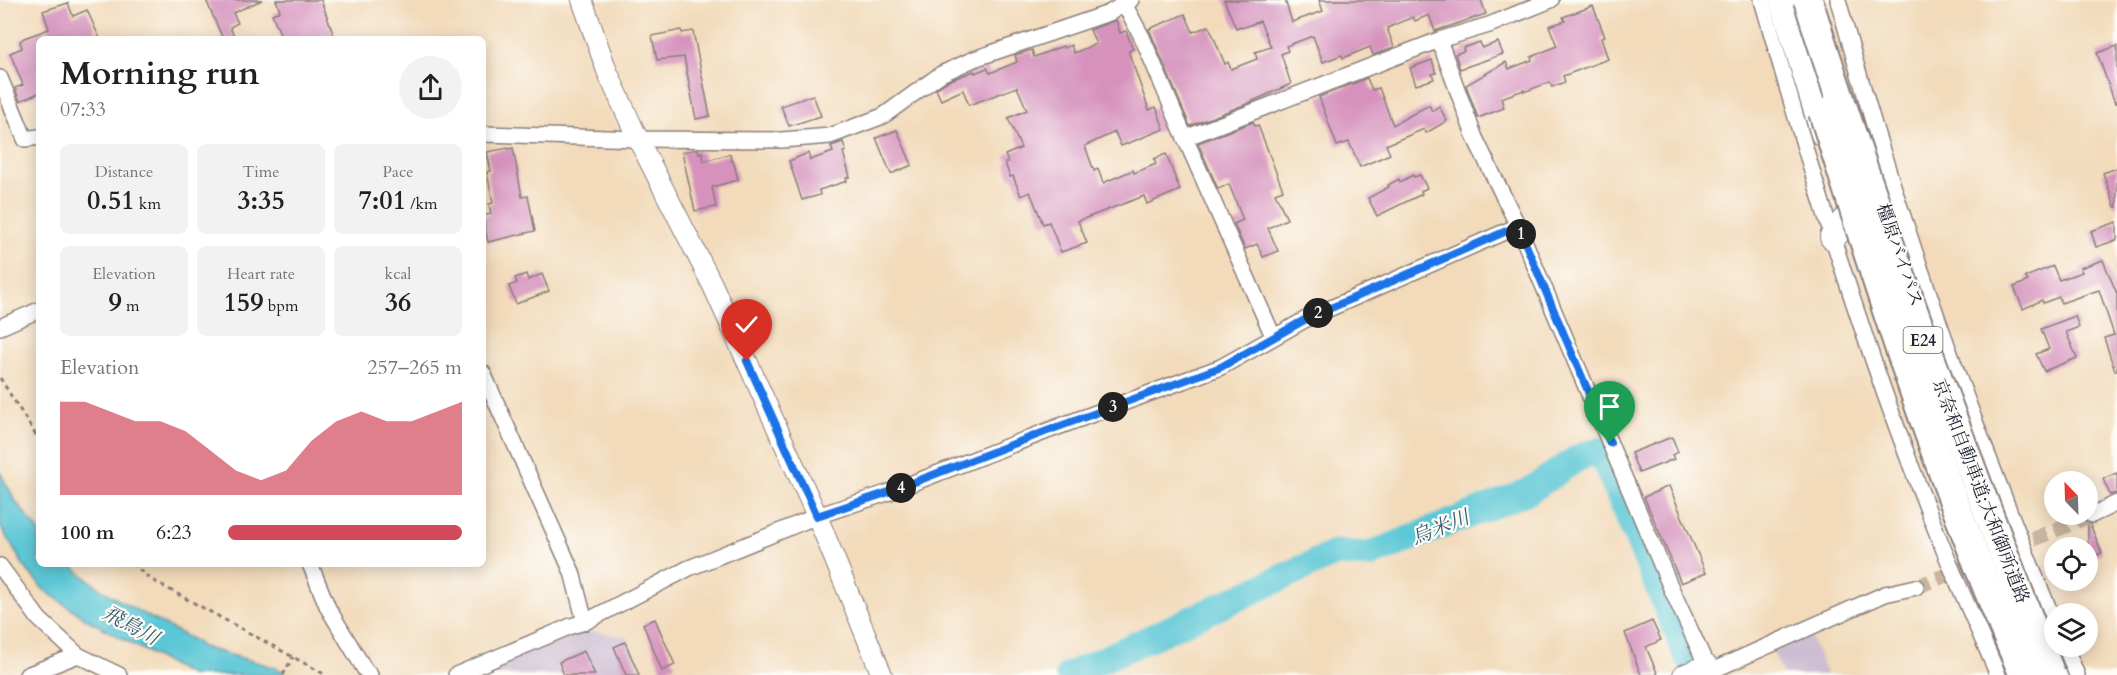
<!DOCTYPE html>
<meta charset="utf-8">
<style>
body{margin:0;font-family:Cardo,"Noto Serif JP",serif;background:#f2f2f2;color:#202124;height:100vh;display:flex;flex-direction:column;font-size:22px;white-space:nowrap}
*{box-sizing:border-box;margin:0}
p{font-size:20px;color:#757577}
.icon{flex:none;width:33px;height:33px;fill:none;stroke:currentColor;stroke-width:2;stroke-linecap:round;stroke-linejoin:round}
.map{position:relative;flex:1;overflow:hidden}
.drawer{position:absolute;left:36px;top:36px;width:450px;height:531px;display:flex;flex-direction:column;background:#fff;border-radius:9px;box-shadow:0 3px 15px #0003}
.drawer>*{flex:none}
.needle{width:39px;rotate:337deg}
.buttons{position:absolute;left:2044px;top:471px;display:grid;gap:12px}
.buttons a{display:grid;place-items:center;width:54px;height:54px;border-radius:50%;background:#fff;box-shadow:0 3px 15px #0003;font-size:30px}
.pin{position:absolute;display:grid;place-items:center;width:51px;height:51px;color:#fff;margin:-62px -26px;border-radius:50% 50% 50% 0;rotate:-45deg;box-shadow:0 0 6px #0007}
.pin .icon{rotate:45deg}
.km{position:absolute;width:30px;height:30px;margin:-15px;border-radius:50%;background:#222;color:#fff;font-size:16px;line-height:30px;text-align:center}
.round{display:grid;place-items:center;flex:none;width:63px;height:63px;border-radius:32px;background:#f2f2f2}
.overview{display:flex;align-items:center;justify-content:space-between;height:102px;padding:0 24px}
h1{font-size:33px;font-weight:700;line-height:45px}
.figures{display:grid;grid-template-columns:repeat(3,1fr);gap:9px;height:102px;padding:6px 24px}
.figures div{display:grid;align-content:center;border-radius:9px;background:#f2f2f2;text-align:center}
.figures b{font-size:26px;font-weight:700}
.figures small{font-size:16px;font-weight:400}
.figures p{font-size:16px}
.chart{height:168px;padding:12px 24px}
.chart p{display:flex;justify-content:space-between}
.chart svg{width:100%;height:108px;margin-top:6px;fill:#d1495b;opacity:.7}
ul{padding:0 24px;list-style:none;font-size:20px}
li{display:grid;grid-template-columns:96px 72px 1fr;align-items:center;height:45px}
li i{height:15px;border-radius:8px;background:#d1495b}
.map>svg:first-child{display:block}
</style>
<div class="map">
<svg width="2117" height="675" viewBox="0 0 2117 675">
<rect width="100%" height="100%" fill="#fdfcf7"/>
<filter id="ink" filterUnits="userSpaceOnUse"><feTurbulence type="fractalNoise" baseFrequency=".0167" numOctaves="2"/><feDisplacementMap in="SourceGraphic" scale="12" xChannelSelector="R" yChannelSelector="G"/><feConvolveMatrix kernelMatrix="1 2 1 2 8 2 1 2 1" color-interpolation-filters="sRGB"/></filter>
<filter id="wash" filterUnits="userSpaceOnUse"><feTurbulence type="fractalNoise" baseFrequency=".008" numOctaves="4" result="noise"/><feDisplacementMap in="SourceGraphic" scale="24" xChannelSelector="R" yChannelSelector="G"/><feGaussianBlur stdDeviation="1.35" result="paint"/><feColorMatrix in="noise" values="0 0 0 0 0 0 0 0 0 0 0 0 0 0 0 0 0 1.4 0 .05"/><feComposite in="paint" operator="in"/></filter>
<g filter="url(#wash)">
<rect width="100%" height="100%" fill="#f2daba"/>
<g fill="#cdbed3">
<path d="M579,629L627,637L643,675H470Z"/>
<path d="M1809,633L1827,675H1783L1772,649Z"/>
</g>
<path fill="#5cc7d6" stroke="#3f7488" stroke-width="1.5" d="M0,472L16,502L39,531V564H70C106,598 152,618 195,641L202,647L277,668L287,675H190L88,620L44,590L24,566L0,526Z"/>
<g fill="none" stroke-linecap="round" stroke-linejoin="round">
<path stroke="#5cc7d6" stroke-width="27" d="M1069,675L1336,553L1369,555L1529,491L1578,458L1600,450L1687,656"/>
</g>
<g id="blocks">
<g fill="#d692bd">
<path d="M206,0H262L233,13L238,23L230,27L235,39H223Z"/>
<path d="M276,0H321L335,39H282L272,14L280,11Z"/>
<path d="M1224,0H1285L1292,22L1323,11L1319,0H1481L1486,14L1435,31L1429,15L1415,21L1413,17L1387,28L1394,47L1373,55L1370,47L1343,58L1342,55L1323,62L1313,36L1286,46L1288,51L1281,54L1291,84L1246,104L1190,126L1149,29L1185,14L1193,32L1209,26L1225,64L1228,62L1231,69L1257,59L1255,52L1271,47L1260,21L1242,28L1241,26L1236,28Z"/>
<path d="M68,3L73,16L87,10L100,39H39V93L20,101L15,88L23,85L10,53L22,48L20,41L24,38L49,29L43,11Z"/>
<path d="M1593,6L1605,37L1601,38L1608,59L1563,76L1565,82L1552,87L1550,82L1524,92V90L1501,98L1504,108L1478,118L1466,85L1506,62L1509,69L1532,60L1531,57L1557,46L1549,26L1565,21L1563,17Z"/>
<path d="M1116,20L1120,33L1126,31L1133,49L1129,51V53L1149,110L1156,107L1164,129L1121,146L1115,132L1085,146L1094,171L1098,169L1103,183L1133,170L1134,173L1156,164L1154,159L1166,154L1180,190L1147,204L1144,196L1078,221L1087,243L1061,252L1049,222L1043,224L1030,192L1021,196L1013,176L1010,177L1005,163L1008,162L1005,155L1021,148L1008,118L1027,110L1017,87L969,105L963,90L941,100L936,89L946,82L974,71L975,73L987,68L990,73L1017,62L1015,55L1032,50L1034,57L1063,46L1064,48L1071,45L1074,53L1096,44L1090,30Z"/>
<path d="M681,30L682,33L693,31L710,116L696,119L684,57L657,60L652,36Z"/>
<path d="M1480,42L1482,48L1498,42L1503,54L1460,69L1455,54L1464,51L1463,48Z"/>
<path d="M2117,46V103H2115L2097,53Z"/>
<path d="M1432,60L1436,73L1432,74L1434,79L1416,85L1410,68Z"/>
<path d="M1367,78L1372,90L1379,88L1393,125L1429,105L1432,111L1439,106L1447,121L1426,133L1424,129L1386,145L1390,154L1360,167L1349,142L1337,146L1319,97Z"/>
<path d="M813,95L821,116L789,126L781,106Z"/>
<path d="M1253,122L1255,126L1258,125L1283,190L1275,193L1287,219L1268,228L1278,251L1263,257L1257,244L1245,249L1234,224L1243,220L1229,184L1218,189L1198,143Z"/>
<path d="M897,130L912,165L891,174L876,138Z"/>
<path d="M843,142L846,151L843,152L850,177L846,178L847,181L819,190L820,195L802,200L789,161L808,153L810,160L833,152L831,146Z"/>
<path d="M508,148L509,149L513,148L522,197L528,196L535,231L488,242L483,216L491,214L489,204L493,203L487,172L491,171L487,152Z"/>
<path d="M698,149L699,153L702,152L704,161L730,154L731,161L733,160L738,180L712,187L716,207L695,211L682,152Z"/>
<path d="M2117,168V207H2115L2103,173Z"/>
<path d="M1413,175L1414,177L1420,175L1427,188L1421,191L1422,194L1377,216L1368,198L1389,187L1388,185L1399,179L1400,182Z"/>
<path d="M2117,222V240L2096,247L2091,231Z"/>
<path d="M2103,260L2117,294V370L2115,371L2104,338L2114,335L2099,290L2061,303L2059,297L2043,303L2042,300L2023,309L2014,287L2028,281L2025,277L2053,266L2059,280L2082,272L2080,268Z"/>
<path d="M526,274L528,280L542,274L549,291L516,304L509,286L517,283L515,278Z"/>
<path d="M2075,316L2079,327L2066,332L2077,358L2044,371L2036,354L2049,349L2041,329Z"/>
<path d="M1672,437L1678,452L1672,455L1674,459L1639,473L1631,453Z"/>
<path d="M2117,473V493L2110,495L2103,479Z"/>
<path d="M1669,486L1706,573L1681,583L1644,497Z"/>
<path d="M2088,524H2090L2102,553L2088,558Z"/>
<path d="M655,619L675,665L662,671L643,624Z"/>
<path d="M1652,621L1661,640L1646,647L1658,675H1641L1625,633Z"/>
<path d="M625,642L639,675H626L614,647Z"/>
<path d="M584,651L595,675H564L559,662Z"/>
</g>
</g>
</g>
<g filter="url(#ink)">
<use href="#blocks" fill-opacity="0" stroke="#8a7e7a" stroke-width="1.5"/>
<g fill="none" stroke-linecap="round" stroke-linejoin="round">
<g stroke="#c8b5a1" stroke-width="15" stroke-dasharray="15 8" stroke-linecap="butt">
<path d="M2012,548L2092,515"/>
<path d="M1916,587L1981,561"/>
</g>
<defs>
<g id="minor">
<path d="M1122,0L1142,37L1185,138L1273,336"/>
<path d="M1762,0C1813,180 1868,360 1937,533C1956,581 1978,628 1998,675"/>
<path d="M1838,0C1896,213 1970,420 2055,624"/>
<path d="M1439,40L1475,138L1518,226L1671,588L1711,675"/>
<path d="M0,78L25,139L39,137"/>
<path d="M483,134L638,139L782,140L830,136L883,116L941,74L974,59L1109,13L1131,0"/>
<path d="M1185,138L1439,40L1489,25L1551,0"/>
<path d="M0,327L39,310"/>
<path d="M483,373L572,572L585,622"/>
<path d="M2092,515L2117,503"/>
<path d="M310,564L328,608L365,670L370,675"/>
<path d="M0,566L39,619L78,655L119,675"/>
<path d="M2065,646L2077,675"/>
<path d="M1709,672L1885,594L1916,587"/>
<path d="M27,675L78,655"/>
<path d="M456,675L571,626L585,622L689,568L771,535L817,516L887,493L1055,428L1221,367L1308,318L1518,226"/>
</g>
<g id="tertiary">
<path d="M582,0L607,71L638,139L712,284L817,516L882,675"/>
<path d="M1683,675L1707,665"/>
</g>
<g id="trunk">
<path d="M1783,0L1824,134"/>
<path d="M1833,237L1851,214"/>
</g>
</defs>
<use href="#minor" stroke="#8a7e7a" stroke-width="18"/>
<use href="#tertiary" stroke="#8a7e7a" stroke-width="22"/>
<use href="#trunk" stroke="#8a7e7a" stroke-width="28"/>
<g stroke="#8a7e7a" stroke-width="3" stroke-dasharray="4.5 4.5" stroke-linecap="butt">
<path d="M0,378L39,440"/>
<path d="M132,564L152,580L326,675"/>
<path d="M283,675L293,657"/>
</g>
<use href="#minor" stroke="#fff" stroke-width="15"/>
<use href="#tertiary" stroke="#fff" stroke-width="20"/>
<use href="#trunk" stroke="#fff" stroke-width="26"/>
<defs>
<g id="motorway-bridge">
<path d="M1808,0C1880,228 1963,452 2051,675"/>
<path d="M1823,112C1883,302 1944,493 2024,675"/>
</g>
</defs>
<use href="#motorway-bridge" stroke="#8a7e7a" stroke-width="32" stroke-linecap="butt"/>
<use href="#motorway-bridge" stroke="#fff" stroke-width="28"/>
</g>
</g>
<g fill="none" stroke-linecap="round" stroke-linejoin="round" filter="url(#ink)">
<defs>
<path id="route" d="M747,361L817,516L886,493L1055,428L1221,367L1308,318L1518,226L1610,443"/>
</defs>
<use href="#route" stroke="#fff" stroke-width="12"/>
<use href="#route" stroke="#1a73e8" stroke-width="8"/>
</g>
<g text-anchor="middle" stroke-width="4.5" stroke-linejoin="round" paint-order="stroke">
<rect fill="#fdfcf7" stroke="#646373" stroke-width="1.5" x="1903.5" y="327" width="39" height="26" rx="4.5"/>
<g font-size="16" font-weight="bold" fill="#22223b">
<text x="1923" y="346">E24</text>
</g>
<g font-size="18" fill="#22223b" stroke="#fdfcf7">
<text transform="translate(1900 255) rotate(71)" y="6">橿原バイパス</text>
<text transform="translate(1981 491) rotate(69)" y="6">京奈和自動車道;大和御所道路</text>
</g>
<g font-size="20" font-style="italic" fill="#365c71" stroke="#fdfcf7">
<text transform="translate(1440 527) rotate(-22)" y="7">烏米川</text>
<text transform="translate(131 625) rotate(28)" y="7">飛鳥川</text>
</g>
</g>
</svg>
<div class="buttons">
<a><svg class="needle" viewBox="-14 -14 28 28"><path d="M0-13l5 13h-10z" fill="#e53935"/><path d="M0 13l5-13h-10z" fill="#757577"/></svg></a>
<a><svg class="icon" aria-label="locate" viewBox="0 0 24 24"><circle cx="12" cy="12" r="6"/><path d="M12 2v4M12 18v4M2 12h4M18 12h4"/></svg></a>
<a><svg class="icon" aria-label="layers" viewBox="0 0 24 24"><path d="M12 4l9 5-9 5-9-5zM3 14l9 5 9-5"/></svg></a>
</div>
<div class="pin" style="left:1610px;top:443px;background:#1e9e55"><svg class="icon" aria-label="arrive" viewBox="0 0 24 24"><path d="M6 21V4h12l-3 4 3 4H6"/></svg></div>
<div class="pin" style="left:747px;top:361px;background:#d93025"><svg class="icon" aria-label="check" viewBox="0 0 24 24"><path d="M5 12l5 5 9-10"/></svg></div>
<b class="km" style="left:1521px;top:234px">1</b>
<b class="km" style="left:1318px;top:313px">2</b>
<b class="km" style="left:1113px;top:407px">3</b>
<b class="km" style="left:901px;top:488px">4</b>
<section class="drawer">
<div class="overview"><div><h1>Morning run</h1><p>07:33</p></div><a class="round"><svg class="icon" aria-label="share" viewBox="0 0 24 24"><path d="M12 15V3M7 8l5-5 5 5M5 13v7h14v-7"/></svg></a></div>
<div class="figures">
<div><p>Distance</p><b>0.51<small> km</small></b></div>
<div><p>Time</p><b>3:35</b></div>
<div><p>Pace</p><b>7:01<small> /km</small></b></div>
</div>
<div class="figures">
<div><p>Elevation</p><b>9<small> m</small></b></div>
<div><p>Heart rate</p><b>159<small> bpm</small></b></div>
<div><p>kcal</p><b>36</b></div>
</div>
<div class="chart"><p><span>Elevation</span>257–265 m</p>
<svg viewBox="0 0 160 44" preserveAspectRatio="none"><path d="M0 44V6L10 6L20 10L30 14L40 14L50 18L60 26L70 34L80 38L90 34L100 22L110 14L120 10L130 14L140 14L150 10L160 6V44z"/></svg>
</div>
<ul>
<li><b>100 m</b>6:23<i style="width:100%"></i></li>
</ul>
</section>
</div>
